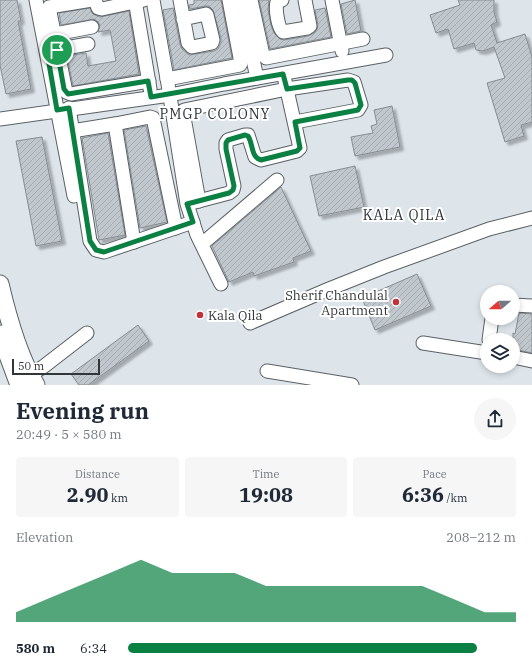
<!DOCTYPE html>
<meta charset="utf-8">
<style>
body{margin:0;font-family:"IBM Plex Serif",serif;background:#f6f6f7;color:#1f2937;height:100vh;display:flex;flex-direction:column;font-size:15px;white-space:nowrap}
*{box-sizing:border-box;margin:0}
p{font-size:13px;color:#747a83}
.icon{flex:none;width:22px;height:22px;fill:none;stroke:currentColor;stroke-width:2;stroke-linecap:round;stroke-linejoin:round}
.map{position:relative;height:385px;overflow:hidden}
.details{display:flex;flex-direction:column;background:#fff;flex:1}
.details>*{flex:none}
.needle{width:26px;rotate:250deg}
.fabs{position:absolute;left:480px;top:285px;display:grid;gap:8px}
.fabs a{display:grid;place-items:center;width:40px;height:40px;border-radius:50%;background:#fff;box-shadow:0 2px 6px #0003;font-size:20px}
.scale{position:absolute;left:12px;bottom:10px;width:88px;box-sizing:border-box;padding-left:4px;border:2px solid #333638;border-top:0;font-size:11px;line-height:14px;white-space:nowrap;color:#333638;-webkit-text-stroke:3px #fff;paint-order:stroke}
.pin{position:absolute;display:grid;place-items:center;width:34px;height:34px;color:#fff;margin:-17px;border:2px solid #fff;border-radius:50%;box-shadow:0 1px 4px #0007}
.round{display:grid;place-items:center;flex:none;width:42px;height:42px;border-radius:21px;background:#f6f6f7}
.headline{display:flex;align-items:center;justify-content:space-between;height:68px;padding:0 16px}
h1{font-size:22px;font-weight:700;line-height:30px}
.figures{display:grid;grid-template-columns:repeat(3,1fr);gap:6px;height:68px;padding:4px 16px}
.figures div{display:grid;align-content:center;border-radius:4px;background:#f6f6f7;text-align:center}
.figures b{font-size:20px;font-weight:700}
.figures small{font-size:11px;font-weight:400}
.figures p{font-size:11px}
.chart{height:112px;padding:8px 16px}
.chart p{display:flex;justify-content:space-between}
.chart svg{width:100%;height:72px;margin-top:4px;fill:#0b8043;opacity:.7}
ul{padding:0 16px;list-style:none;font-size:13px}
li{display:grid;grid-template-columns:64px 48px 1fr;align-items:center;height:30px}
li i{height:10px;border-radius:5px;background:#0b8043}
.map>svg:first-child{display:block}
</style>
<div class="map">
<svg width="532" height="385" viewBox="0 0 532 385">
<defs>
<pattern id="building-hatch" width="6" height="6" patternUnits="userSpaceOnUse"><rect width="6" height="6" fill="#c0c8cd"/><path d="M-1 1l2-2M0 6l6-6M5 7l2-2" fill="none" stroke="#a5acb1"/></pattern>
<filter id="shadow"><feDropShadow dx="3.5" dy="3.5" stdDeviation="1" flood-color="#0004"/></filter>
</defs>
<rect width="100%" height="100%" fill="#dde5eb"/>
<g fill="url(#building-hatch)" stroke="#858d92" filter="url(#shadow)">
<path d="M0,0H17L21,21H18L31,89L6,94L0,65Z"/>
<path d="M194,0H221L232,58L174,70L163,10L173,8L180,44L182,49L189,55L214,51L218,49L221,43V38L213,10L209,6H205L190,9L189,5L194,4Z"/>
<path d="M259,0H269L268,10L271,25L274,33L280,39L284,40L308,36L314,33L317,29L318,25L315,10L325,8L331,37L270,49Z"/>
<path d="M355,0L361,31L347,34L341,4Z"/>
<path d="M458,0H494V12L497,22L491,25L497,43L525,34L532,57V122L521,125L524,136L505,142L487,83L505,78L494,47L483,51L476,50L474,43L454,49L448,29L436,33L430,15L460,5Z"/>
<path d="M90,8L93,14L100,17L129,11L139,74L73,86L67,56L86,53L88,66L116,61L110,30L98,32L100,25L98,22L94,19L61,25L59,13Z"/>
<path d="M392,106L400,147L355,156L351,137L373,133L371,126L377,124L374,110Z"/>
<path d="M146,126L167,222L140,228L124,130Z"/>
<path d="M108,133L125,235L99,240L82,138Z"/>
<path d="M42,137L62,241L36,246L16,141Z"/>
<path d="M355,166L364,207L319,216L310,176Z"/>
<path d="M281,187L311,251L293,258L294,262L254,276L253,272L229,282L212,246Z"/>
<path d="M417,274L431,306L375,330L362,298Z"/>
<path d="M519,313L532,314V353L513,349V333L515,334Z"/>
<path d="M138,325L149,341L88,385H79L71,374Z"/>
</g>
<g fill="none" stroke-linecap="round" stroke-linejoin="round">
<defs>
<g id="minor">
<path d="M36,0L74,196"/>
<path d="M92,0L49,7L66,92L71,94L149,81"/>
<path d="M95,0L98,8L102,9L144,0"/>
<path d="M135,0L150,89"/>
<path d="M153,0L168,84L187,204L197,235L221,284"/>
<path d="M180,0L188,43L192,47L212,43L213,40L207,15L206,14L183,19"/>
<path d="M240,0L257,78"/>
<path d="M251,0L263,55L266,58L363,39"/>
<path d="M282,0L277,2C275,9 278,28 283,32L307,28L310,26L305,0"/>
<path d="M332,0L342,51"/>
<path d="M55,34L92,27"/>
<path d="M49,51L88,44"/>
<path d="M167,79L240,65L241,63L229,0"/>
<path d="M69,108L90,241L96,250L104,252L193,222"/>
<path d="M0,119L170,95L224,84L386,55"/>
<path d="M115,124L150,117L153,118L176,228"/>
<path d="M72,131L115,124L134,242"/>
<path d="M199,201L183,112L184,110L287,89L348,80L354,82L361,105L358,110L295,122"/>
<path d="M191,203L229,193L233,190L234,186L226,149V143L228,140L245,135H248L255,157L261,160L297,151L300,148L285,81"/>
<path d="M202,244L277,180"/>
<path d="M513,305L532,306"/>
<path d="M250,323L329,289L384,267L489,229L532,218"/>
<path d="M489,340L492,318"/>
<path d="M423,343L487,353"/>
<path d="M513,357L532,361"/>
<path d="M267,371L352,385"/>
<path d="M30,375L43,367L87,333"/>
</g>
<g id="major">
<path d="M0,284C7,314 20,359 36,385"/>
<path d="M0,334L19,385"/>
</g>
</defs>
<use href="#minor" stroke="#5a6165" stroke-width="15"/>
<use href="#major" stroke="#5a6165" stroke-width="19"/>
<use href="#minor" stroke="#fff" stroke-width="13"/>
<use href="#major" stroke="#fff" stroke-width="17"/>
</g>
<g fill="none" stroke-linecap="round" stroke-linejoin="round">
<defs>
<path id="route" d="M57,50L64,89L68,94L148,81L151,97L283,74L287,89L348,80H352L355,83L361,105L358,110L295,122L300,148L297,151L261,160C251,158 253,143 248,136L245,135L228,140L226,143V149L234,186L233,190L229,193L187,204L193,222L104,252L96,250L90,241L69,108L57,110L47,52Z"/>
</defs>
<use href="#route" stroke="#fff" stroke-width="8"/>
<use href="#route" stroke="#0b8043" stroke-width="5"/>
</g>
<g fill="#c23337" stroke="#fff" stroke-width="1.5">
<circle cx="396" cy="302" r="4"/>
<circle cx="200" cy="315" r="4"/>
</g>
<g text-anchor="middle" stroke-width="4" stroke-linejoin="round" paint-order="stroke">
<g font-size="13" fill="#333638" stroke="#fff" text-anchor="end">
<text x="388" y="300">Sherif Chandulal<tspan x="388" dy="15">Apartment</tspan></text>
<text x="208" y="320" text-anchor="start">Kala Qila</text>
</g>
<g font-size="14" letter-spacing="1" fill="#2e3538" stroke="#fff">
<text x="215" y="119">PMGP COLONY</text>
<text x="404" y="220">KALA QILA</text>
</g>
</g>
</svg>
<div class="fabs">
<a><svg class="needle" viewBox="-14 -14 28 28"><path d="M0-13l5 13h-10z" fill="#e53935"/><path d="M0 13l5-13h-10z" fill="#747a83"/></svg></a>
<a><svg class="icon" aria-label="layers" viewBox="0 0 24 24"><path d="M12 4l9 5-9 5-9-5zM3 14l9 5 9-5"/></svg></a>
</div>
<div class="scale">50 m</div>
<div class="pin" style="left:57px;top:50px;background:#1e9e55"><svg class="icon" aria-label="arrive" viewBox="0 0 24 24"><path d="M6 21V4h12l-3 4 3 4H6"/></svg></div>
</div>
<section class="details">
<div class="headline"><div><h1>Evening run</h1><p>20:49 · 5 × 580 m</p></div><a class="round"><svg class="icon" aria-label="share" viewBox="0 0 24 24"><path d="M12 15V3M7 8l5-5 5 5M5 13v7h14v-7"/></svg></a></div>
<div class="figures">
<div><p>Distance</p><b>2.90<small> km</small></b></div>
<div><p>Time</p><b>19:08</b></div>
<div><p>Pace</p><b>6:36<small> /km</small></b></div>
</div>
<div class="chart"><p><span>Elevation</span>208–212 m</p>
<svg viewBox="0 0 160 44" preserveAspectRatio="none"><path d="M0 44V38L10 30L20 22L30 14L40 6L50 14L60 14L70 14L80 22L90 22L100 22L110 22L120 22L130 22L140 30L150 38L160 38V44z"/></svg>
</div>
<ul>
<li><b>580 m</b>6:34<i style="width:90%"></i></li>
</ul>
</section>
